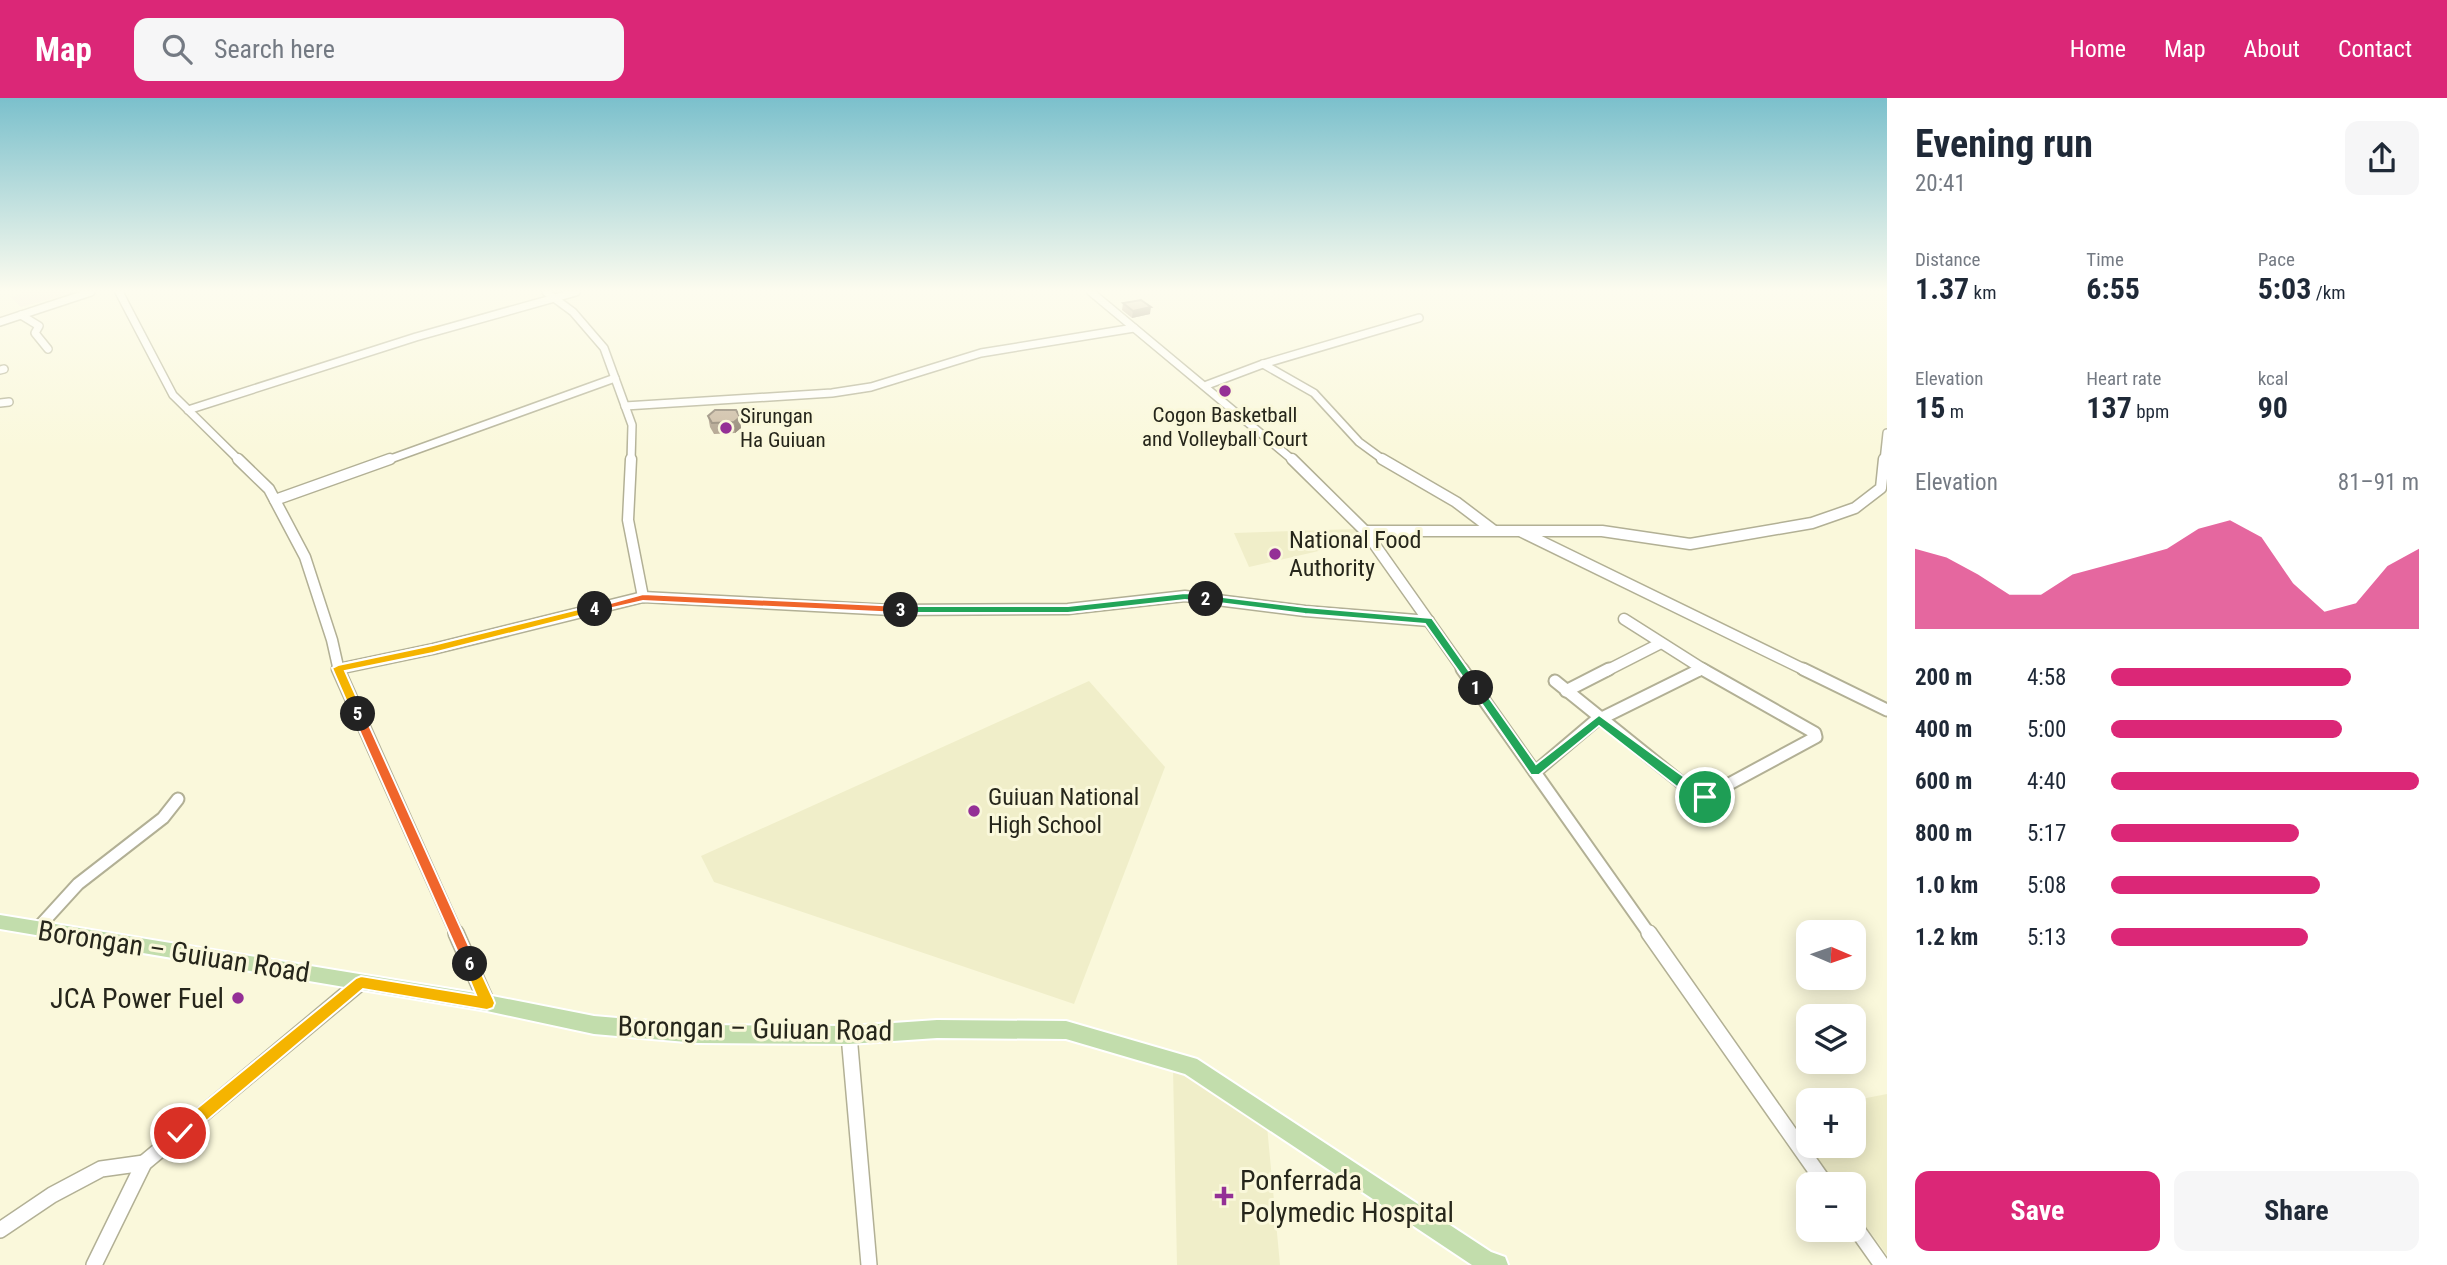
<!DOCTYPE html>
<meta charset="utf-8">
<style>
body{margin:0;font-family:"Roboto Condensed",sans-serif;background:#f6f6f7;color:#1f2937;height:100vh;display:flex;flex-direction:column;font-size:26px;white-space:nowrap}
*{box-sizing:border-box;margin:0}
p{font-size:23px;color:#747a83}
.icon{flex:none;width:38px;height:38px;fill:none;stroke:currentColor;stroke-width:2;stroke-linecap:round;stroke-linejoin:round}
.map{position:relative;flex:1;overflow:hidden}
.sheet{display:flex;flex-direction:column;background:#fff;width:560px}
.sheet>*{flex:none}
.needle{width:46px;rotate:92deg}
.controls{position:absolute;left:1796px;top:822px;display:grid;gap:14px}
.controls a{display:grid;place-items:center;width:70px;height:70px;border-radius:14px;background:#fff;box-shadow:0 4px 18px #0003;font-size:35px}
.pin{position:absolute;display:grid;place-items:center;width:60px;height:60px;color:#fff;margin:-30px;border:4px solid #fff;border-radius:50%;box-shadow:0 2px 7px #0007}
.km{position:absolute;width:35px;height:35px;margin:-18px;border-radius:50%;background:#222;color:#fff;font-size:19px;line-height:35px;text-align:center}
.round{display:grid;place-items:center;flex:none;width:74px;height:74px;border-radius:14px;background:#f6f6f7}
.summary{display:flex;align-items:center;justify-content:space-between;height:119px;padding:0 28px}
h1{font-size:38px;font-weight:700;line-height:52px}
.figures{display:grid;grid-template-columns:repeat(3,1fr);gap:10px;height:119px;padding:7px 28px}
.figures div{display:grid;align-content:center}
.figures b{font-size:30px;font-weight:700}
.figures small{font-size:19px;font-weight:400}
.figures p{font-size:19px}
.chart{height:196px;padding:14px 28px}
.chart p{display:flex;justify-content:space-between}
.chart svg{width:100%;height:126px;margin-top:7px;fill:#db2777;opacity:.7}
.button{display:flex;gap:14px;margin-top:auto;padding:14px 28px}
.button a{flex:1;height:80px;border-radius:14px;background:#db2777;color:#fff;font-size:28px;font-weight:700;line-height:80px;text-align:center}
.button a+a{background:#f6f6f7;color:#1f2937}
ul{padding:0 28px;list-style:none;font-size:23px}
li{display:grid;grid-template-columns:112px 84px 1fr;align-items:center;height:52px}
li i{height:18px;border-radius:9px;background:#db2777}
header{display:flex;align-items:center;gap:42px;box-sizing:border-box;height:98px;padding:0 35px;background:#db2777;color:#fff}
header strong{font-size:33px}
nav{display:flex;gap:38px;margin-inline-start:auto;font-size:24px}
.search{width:490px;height:63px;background:#f6f6f7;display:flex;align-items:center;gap:18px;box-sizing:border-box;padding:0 24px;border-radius:14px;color:#747a83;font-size:26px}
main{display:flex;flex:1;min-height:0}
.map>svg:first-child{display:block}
</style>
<header>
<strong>Map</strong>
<div class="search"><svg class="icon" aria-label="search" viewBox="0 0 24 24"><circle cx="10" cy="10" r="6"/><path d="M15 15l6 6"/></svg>Search here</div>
<nav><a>Home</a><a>Map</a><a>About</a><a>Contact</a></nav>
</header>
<main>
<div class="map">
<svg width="1887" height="1167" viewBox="0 0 1887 1167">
<rect width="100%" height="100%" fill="#faf8db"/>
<g fill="#f0eec9">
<path d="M1355,431L1366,442L1249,469L1234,435Z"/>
<path d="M1089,583L1165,669L1074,906L714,784L701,758Z"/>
<path d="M1173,970L1201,982L1267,1028L1280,1167H1177Z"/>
<path d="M1887,996V1157L1853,1111V1087H1836L1808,1048H1853L1851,1003Z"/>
</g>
<path fill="#f4e4db" d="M21,194H76L21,209L11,199L21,196Z"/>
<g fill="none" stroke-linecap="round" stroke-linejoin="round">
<defs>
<g id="minor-far3">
<path d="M119,194L173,297L240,363"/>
<path d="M546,194L573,214L604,250L632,327L631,363"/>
<path d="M1091,194L1294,363"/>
<path d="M21,217L39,228L35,235L48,251"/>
<path d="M0,224L91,194"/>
<path d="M1263,266L1314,295L1359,344L1385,363"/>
<path d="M0,272L4,271"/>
<path d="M1207,287L1263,266L1419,220"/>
<path d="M0,305L9,304"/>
<path d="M625,308L832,295L871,289L981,255L1134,230"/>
<path d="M188,312L416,239L576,194"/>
<path d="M385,363L615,280"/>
<path d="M1884,363L1887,335"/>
</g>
<g id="minor-far2">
<path d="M238,361L269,391L305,459L332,542L339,573"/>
<path d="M631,361L628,422L643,499"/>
<path d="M1292,361L1365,433L1464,573"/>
<path d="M1382,361L1456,404L1493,432"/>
<path d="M275,402L390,361"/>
<path d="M1365,433H1602L1690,446L1812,425L1855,410L1881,390L1884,361"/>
<path d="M1522,434L1807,573"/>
<path d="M1624,521L1706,573"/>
<path d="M338,571L433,551L643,499L891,512L1068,511L1185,498L1305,513L1429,523"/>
<path d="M1606,573L1661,545"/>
<path d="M1698,573L1702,571"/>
</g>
<g id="minor-far1">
<path d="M338,571L457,837"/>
<path d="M1462,571L1650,837"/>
<path d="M1803,571L1887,612"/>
<path d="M1555,583L1699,699H1705L1816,639L1815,635L1702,571"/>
<path d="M1566,593L1609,571"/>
<path d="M1535,674L1594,624L1701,571"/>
<path d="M37,831L78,786L163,720L178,701"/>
</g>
<g id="minor">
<path d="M456,835L487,905"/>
<path d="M1649,835L1826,1087"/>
<path d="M849,937L869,1167"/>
<path d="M1853,1126L1882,1167"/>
<path d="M0,1132L52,1097L101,1071L144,1065"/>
<path d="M94,1167L144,1065L361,884"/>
</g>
<path id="major" d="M0,817L487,897L594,918L698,927L849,928L937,922L1066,923L1197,961L1491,1154L1505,1159L1508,1167H1472L1185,976L1066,941L937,940L849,946L698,945L594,936L487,913L0,831Z"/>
</defs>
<use href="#minor-far3" stroke="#b2b095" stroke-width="10"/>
<use href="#minor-far2" stroke="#b2b095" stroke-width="13"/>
<use href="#minor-far1" stroke="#b2b095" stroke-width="15"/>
<use href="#minor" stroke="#b2b095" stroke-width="18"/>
<use href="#major" stroke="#fff" stroke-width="4"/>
<use href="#minor-far3" stroke="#fff" stroke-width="7"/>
<use href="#minor-far2" stroke="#fff" stroke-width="10"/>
<use href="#minor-far1" stroke="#fff" stroke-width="11"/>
<use href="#minor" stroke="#fff" stroke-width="15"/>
<use href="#major" fill="#c2ddac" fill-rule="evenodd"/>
</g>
<g fill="#ad9e8a">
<path d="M1123,205L1150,216L1132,220L1122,212Z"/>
<path d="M736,312L741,330L735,335L714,336L710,329L708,318Z"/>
</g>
<g fill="#8d8170">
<path d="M1151,209L1150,216L1132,220L1133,213Z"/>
<path d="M740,319L741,330L735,335L734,324Z"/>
</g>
<g fill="#c9b8a0" stroke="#8d8170" stroke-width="2">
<path d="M1141,202L1151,209L1133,213L1123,205Z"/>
<path d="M715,312H736L740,319L734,324L712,325L708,318Z"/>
</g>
<linearGradient id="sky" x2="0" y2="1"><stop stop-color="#7bc0cc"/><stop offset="0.54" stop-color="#fdfcef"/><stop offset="1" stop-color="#fdfcef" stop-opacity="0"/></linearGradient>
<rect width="1887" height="357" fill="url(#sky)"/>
<path fill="#22a559" stroke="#fff" stroke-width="2" d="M1476,585L1480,587L1536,666L1599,617L1712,699L1705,704L1695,703L1599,628L1539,677H1531L1472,592L1470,590Z"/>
<path fill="#22a559" stroke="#fff" stroke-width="2" d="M1206,497L1305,509L1432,520L1481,590L1480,592H1472L1425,526L1305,516L1203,503V498Z"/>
<path fill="#22a559" stroke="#fff" stroke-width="2" d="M1185,495L1206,497L1212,501L1206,504L1185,502L1068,515H901L895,512L901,508H1068Z"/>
<path fill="#f0652b" stroke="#fff" stroke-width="2" d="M643,496L901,508L906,512L901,515L643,503L595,514L589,511Z"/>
<path fill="#f5b400" stroke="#fff" stroke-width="2" d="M595,507L598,508V513L433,555L345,573L364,616L358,620L352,616L332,570L338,567L433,547Z"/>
<path fill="#f0652b" stroke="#fff" stroke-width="2" d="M358,612L364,616L477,866L475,871H465L463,866L352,616Z"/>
<path fill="#f5b400" stroke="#fff" stroke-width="2" d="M470,860L475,861L493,900L495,905L493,910L487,912L363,891L185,1041L180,1043L174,1041L171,1035L174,1029L356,880L361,878L476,897L463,866Z"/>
<g fill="#943096" stroke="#faf8db" stroke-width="2.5">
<circle cx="1225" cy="293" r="7"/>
<circle cx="726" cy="330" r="7"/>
<circle cx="1275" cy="456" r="7"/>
<circle cx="974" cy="713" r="7"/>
<circle cx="238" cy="900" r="7"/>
<path d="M1220.5 1087.5h7v7h7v7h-7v7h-7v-7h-7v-7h7z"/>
</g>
<g text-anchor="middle" stroke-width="6" stroke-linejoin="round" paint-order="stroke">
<g font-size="21" fill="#26261b" stroke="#faf8db">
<text x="1225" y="324">Cogon Basketball<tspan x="1225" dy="24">and Volleyball Court</tspan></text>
<text x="740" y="325" text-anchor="start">Sirungan<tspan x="740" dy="24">Ha Guiuan</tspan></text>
</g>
<g font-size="24" fill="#26261b" stroke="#faf8db" text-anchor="start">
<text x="1289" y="450">National Food<tspan x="1289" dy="28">Authority</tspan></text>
<text x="988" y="707">Guiuan National<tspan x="988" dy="28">High School</tspan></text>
</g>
<g font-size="28" fill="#26261b" stroke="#faf8db">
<text transform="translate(174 853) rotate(9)" y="10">Borongan – Guiuan Road</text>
<text transform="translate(755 930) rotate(1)" y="10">Borongan – Guiuan Road</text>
</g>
<g font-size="28" fill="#26261b" stroke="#faf8db" text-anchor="end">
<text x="224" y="910">JCA Power Fuel</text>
<text x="1240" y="1092" text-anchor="start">Ponferrada<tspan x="1240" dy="32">Polymedic Hospital</tspan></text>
</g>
</g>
</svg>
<div class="controls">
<a><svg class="needle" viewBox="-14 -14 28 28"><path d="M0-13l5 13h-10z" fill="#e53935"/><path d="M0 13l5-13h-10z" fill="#747a83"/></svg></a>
<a><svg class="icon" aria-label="layers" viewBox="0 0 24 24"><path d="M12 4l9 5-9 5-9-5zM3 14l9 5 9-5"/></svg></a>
<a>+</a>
<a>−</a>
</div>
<div class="pin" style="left:1705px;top:699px;background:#1e9e55"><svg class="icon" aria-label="arrive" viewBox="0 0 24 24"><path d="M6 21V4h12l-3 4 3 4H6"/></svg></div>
<div class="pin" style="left:180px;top:1035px;background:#d93025"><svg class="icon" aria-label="check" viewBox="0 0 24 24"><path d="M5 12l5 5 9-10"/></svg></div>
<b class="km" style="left:1476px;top:590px">1</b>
<b class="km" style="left:1206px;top:501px">2</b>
<b class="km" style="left:901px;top:512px">3</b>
<b class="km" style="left:595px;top:511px">4</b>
<b class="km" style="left:358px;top:616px">5</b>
<b class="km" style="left:470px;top:866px">6</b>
</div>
<section class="sheet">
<div class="summary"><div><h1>Evening run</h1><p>20:41</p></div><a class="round"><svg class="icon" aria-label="share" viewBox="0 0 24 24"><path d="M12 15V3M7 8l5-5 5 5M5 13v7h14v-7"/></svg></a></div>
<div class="figures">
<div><p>Distance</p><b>1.37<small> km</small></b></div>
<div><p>Time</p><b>6:55</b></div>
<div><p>Pace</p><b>5:03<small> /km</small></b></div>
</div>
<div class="figures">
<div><p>Elevation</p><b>15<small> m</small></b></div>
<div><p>Heart rate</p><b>137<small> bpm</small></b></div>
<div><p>kcal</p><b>90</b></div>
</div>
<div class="chart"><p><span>Elevation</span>81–91 m</p>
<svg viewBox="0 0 160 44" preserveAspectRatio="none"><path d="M0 44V16L10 19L20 25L30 32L40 32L50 25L60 22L70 19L80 16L90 9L100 6L110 12L120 28L130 38L140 35L150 22L160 16V44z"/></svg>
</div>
<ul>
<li><b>200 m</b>4:58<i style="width:78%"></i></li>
<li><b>400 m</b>5:00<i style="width:75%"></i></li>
<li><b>600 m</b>4:40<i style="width:100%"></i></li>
<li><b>800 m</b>5:17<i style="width:61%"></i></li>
<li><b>1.0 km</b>5:08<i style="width:68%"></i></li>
<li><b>1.2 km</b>5:13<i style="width:64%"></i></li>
</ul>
<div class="button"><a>Save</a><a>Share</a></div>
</section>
</main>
